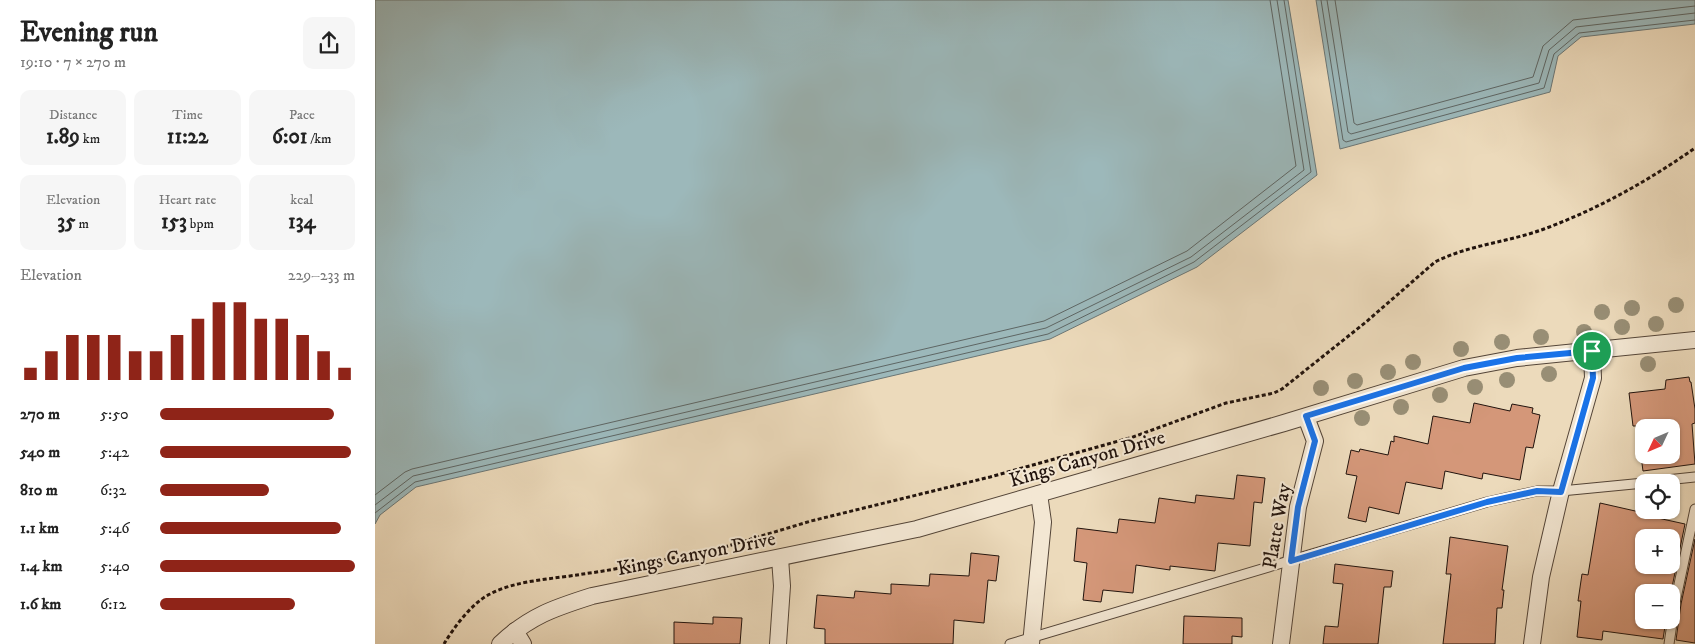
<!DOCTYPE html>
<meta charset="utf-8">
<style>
body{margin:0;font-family:"IM FELL DW Pica",serif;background:#f6f6f6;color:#222;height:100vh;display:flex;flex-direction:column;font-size:19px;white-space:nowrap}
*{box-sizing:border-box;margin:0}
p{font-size:16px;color:#767676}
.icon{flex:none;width:28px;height:28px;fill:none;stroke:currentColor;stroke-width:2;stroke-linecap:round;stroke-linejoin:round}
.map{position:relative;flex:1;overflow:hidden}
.details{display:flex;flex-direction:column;background:#fff;width:375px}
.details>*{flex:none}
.needle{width:32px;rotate:226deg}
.fabs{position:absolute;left:1260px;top:419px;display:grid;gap:10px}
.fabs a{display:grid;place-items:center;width:45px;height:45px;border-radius:10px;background:#fff;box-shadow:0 1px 4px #0004;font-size:25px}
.pin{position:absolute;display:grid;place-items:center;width:42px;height:42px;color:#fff;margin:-21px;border:2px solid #fff;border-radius:50%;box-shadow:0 1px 5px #0007}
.round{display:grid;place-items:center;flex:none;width:52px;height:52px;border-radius:10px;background:#f6f6f6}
.head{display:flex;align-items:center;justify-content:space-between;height:85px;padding:0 20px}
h1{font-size:28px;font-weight:700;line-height:38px}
.stats{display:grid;grid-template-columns:repeat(3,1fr);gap:8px;height:85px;padding:5px 20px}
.stats div{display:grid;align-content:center;border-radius:10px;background:#f6f6f6;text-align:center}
.stats b{font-size:21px;font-weight:700}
.stats small{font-size:14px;font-weight:400}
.stats p{font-size:14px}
.chart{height:140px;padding:10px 20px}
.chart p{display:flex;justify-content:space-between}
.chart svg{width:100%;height:90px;margin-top:5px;stroke:#8f2418;stroke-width:6}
ul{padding:0 20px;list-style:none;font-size:16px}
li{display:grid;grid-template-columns:80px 60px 1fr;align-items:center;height:38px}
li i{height:12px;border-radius:6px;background:#8f2418}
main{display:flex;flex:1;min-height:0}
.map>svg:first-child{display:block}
</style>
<main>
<section class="details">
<div class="head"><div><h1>Evening run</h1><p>19:10 · 7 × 270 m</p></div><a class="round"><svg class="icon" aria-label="share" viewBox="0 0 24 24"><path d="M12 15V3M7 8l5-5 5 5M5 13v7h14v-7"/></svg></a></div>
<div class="stats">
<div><p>Distance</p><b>1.89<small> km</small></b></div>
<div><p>Time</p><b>11:22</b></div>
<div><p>Pace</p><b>6:01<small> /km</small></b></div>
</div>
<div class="stats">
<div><p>Elevation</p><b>35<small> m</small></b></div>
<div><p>Heart rate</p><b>153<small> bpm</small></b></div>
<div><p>kcal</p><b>134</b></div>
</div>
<div class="chart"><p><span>Elevation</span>229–233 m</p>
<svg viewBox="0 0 160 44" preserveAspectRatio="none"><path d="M5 44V38M15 44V30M25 44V22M35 44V22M45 44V22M55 44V30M65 44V30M75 44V22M85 44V14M95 44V6M105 44V6M115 44V14M125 44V14M135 44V22M145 44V30M155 44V38"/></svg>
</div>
<ul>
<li><b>270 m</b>5:50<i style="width:89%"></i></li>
<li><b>540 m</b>5:42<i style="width:98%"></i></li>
<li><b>810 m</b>6:32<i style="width:56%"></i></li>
<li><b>1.1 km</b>5:46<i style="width:93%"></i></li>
<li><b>1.4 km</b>5:40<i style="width:100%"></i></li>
<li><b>1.6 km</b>6:12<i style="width:69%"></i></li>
</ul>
</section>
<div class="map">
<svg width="1320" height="644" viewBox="0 0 1320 644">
<rect width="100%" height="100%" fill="#ecdabb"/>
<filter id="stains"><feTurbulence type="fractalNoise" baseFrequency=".004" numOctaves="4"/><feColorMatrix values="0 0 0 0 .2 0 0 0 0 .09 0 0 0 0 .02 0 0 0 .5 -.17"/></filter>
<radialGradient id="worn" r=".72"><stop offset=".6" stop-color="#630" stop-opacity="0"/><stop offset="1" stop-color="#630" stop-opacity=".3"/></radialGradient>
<g fill="#9cb8ba" stroke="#6b7675">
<path d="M0,0H913L942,175L822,267L675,339L41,487L5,515L0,524Z"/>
<path d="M941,0H1320V24L1206,37L1183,56L1175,92L965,149Z"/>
</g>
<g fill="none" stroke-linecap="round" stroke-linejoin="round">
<g stroke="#5e6664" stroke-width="1">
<path d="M946,0L968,140L971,142L1169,88L1179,54L1204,33L1320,20"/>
<path d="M952,0L973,132L976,134L1164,83L1174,50L1201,27L1320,13"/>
<path d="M960,0L979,123L982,125L1158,77L1168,46L1198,20L1320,6"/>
<path d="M0,495L30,472L37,469L669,321L812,251L921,166L895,0"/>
<path d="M0,505L38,476L671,328L816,257L929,170L902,0"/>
<path d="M0,513L40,482L673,334L819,262L936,172L909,0"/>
</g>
</g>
<g fill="#d49779" stroke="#21130d" fill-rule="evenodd">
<path d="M1314,377L1315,382H1316L1320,409V423L1317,424L1320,464L1268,471L1262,426H1258L1254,393L1290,389L1291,380ZM1269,428H1296V455H1269Z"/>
<path d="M1099,403L1135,411L1137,404L1158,408L1157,413L1165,415L1158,448L1151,447L1145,480L1108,473L1107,479L1070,471L1067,489L1031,482L1024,514L994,507L991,522L973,518L982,476L971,474L976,450L984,452L985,449L1013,455L1016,441L1019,442V436L1053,444L1058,416L1095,423Z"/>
<path d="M862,475L890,478L887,503L879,502L875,546L843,543L840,571L795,566V570L761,565L758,593L728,590L726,602L708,600L712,563L699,561L702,528L742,533L744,519L780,523L784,498L820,503L821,495L859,499Z"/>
<path d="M1225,503L1269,513V515L1310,524L1296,592H1269V620H1291L1288,639L1228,631L1227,640L1202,637L1206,601H1203L1207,574L1213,575ZM1269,538H1296V565H1269Z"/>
<path d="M1075,537L1133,546L1127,590H1129L1127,608H1122L1120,644H1068L1076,574H1071Z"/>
<path d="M1320,539V643L1301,640L1306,604Z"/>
<path d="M596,553L624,556L621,581L613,580L609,623L579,620L578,644H450V629L439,628L442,595L479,598L480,591L516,594V584L554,586L555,574L594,576Z"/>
<path d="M960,564L1018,571L1016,587H1009L1003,644H948L950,626L963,627L968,584L958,583Z"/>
<path d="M809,616L867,618V637L857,636V644H808Z"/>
<path d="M338,617L367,618L365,644H299V622L338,624Z"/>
</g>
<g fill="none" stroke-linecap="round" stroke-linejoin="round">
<defs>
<g id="lane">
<path d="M1272,482L1320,477"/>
<path d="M635,644L1112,502L1162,491H1186L1269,483"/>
<path d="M1294,644L1300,603L1320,509"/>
</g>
<g id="street">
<path d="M140,631L148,644"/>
<path d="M125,644C155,616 179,608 217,596L542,529L909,423L1089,368L1142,358L1320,340"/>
<path d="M403,644L407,586L405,558"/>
<path d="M656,644L668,522L664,494"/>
<path d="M906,644L923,507L940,441L931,417"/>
<path d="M1157,644L1166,577L1186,491L1218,378L1217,351"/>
</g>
</defs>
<use href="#lane" stroke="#544538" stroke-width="11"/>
<use href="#street" stroke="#544538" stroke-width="18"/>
<g stroke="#21130d" stroke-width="3" stroke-dasharray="4 2.5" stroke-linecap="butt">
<path d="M343,549L436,521L615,477L758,437L851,403L899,393L907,389L991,322L1060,262C1093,245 1134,242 1169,229C1223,209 1273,181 1320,148"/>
<path d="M69,644C79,627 97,603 115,594C141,580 179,579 208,574C245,569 281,561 317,554"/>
</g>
<use href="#lane" stroke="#f3e7d3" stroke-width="9"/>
<use href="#street" stroke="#f3e7d3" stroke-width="16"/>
</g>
<g fill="#988e75">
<circle cx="1301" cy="305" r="8"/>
<circle cx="1257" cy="308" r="8"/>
<circle cx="1227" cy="312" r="8"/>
<circle cx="1281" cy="324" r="8"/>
<circle cx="1247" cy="327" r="8"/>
<circle cx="1209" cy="332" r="8"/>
<circle cx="1166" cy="337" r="8"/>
<circle cx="1127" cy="342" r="8"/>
<circle cx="1086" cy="349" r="8"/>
<circle cx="1038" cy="362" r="8"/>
<circle cx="1273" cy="364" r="8"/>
<circle cx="1013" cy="372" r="8"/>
<circle cx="1174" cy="374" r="8"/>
<circle cx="1132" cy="380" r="8"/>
<circle cx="980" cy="381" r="8"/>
<circle cx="1100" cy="387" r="8"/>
<circle cx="946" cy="388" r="8"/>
<circle cx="1065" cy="395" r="8"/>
<circle cx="1026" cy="407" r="8"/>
<circle cx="987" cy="418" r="8"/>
</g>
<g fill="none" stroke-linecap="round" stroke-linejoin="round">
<defs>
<path id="route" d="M1217,351L1218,378L1186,492L1162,491L1112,502L916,561L923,507L940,441L931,416L1089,368L1142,358Z"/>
</defs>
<use href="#route" stroke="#fff" stroke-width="10"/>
<use href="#route" stroke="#1a73e8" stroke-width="6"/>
</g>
<g text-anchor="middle" stroke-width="4" stroke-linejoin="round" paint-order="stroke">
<g font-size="20" fill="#21130d" stroke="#f3e7d3">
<text transform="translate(712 458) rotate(-16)" y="7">Kings Canyon Drive</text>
<text transform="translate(901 526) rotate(-80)" y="7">Platte Way</text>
<text transform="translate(321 553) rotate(-11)" y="7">Kings Canyon Drive</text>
</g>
</g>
<rect width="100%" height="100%" filter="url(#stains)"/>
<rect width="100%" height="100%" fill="url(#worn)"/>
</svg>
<div class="fabs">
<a><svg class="needle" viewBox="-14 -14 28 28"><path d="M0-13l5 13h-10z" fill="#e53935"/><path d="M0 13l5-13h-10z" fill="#767676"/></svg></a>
<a><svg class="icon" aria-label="locate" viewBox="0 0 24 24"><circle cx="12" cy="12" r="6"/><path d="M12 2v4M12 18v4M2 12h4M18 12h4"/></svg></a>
<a>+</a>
<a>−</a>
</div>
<div class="pin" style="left:1217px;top:351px;background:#1e9e55"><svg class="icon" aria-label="arrive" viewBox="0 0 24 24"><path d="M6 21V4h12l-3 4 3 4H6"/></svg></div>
</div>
</main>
